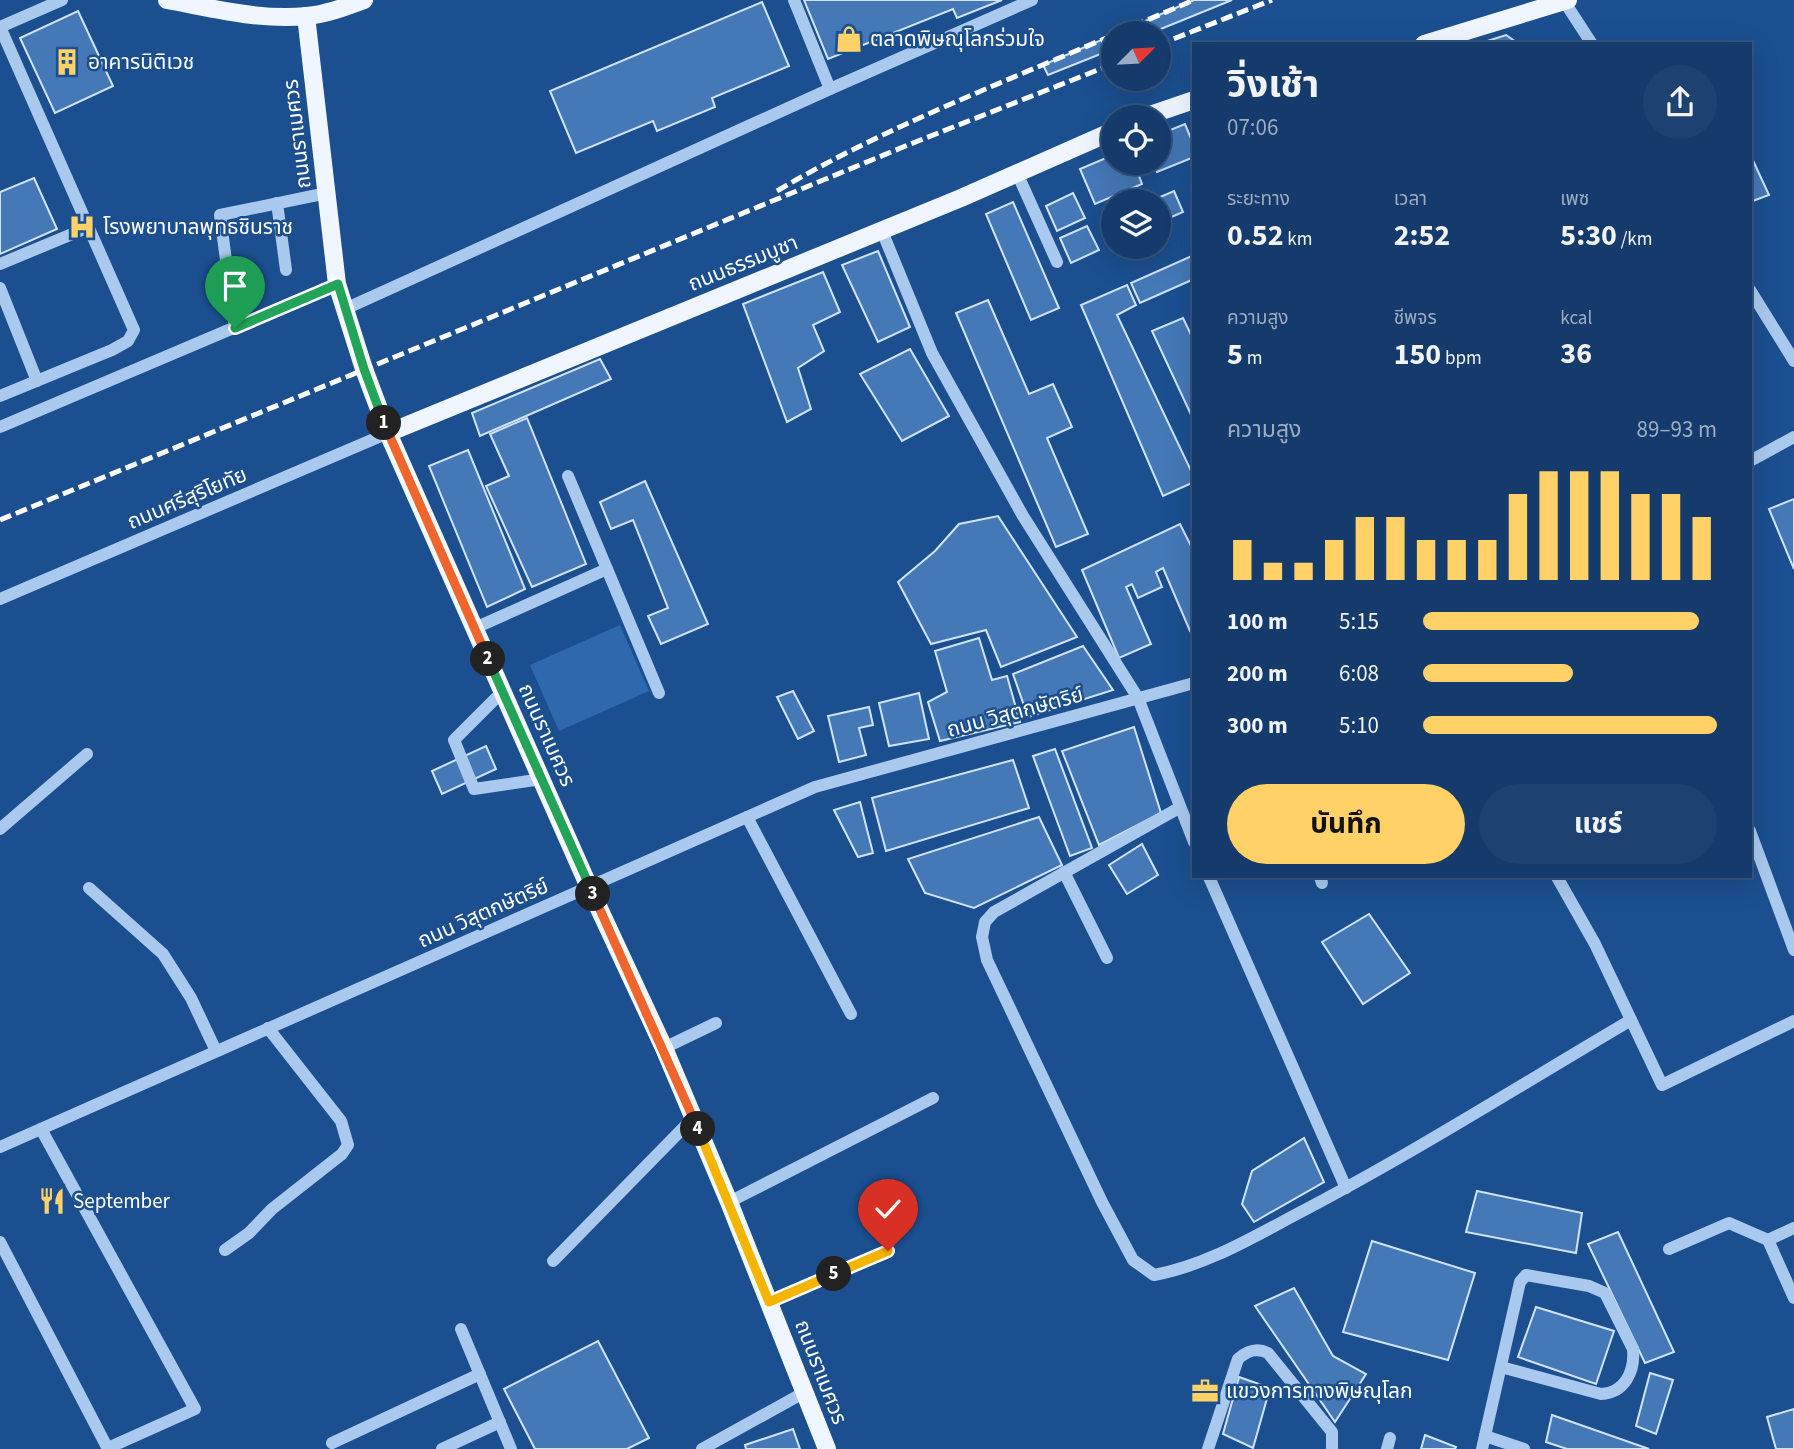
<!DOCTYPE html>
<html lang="th">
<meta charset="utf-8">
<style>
body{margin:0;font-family:"Source Sans 3","Noto Sans Thai",sans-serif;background:#1d4271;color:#f1f3f6;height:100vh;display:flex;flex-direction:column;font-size:26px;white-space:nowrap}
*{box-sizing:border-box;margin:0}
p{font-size:23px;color:#9dadc1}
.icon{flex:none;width:38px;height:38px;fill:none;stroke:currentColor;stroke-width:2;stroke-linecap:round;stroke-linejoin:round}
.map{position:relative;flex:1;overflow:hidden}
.drawer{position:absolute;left:1192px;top:42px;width:560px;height:836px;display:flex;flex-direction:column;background:#143b6b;border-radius:0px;box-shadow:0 7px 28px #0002,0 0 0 2px #33557e}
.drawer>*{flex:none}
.needle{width:46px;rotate:66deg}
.tools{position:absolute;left:1101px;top:21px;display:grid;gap:14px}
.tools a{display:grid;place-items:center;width:70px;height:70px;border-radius:50%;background:#143b6b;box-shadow:0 7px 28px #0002,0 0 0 2px #33557e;font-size:35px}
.pin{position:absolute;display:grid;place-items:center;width:60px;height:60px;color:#fff;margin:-72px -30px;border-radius:50% 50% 50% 0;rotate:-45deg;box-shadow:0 0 7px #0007}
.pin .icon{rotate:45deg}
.km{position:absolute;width:35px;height:35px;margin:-18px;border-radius:50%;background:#222;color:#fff;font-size:19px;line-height:35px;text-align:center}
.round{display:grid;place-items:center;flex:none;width:74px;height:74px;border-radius:37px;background:#1d4271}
.head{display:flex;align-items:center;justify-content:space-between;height:119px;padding:0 35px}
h1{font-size:38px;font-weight:700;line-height:52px}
.figures{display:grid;grid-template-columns:repeat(3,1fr);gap:10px;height:119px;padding:7px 35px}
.figures div{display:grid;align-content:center}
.figures b{font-size:30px;font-weight:700}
.figures small{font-size:19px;font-weight:400}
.figures p{font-size:19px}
.chart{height:196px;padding:14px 35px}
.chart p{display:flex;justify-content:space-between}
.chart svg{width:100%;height:126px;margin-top:7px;stroke:#ffd166;stroke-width:6}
.cta{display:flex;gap:14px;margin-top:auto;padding:14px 35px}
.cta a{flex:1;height:80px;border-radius:42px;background:#ffd166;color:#111;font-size:28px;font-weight:700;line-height:80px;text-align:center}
.cta a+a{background:#1d4271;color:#f1f3f6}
ul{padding:0 35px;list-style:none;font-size:23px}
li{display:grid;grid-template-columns:112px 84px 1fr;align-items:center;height:52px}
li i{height:18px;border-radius:9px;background:#ffd166}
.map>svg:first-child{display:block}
</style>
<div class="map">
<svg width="1794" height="1449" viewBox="0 0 1794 1449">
<rect width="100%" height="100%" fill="#1b4f8f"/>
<path fill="#2e69ad" d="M620,625L649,691L559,731L530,665Z"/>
<g fill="#4478b7" stroke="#cfe3fa" stroke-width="2">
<path d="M804,0H1002L957,18L953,9L828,59Z"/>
<path d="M1194,0H1232L1151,33H1117Z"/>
<path d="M762,2L789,66L712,98L715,107L657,131L653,121L576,153L550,91Z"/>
<path d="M78,11L113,86L55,113L20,38Z"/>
<path d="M1113,35V49L1048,75L1043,65Z"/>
<path d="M1506,35L1519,44L1481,43Z"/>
<path d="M1185,124L1194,146V157L1157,172L1153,163H1158V135Z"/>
<path d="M1750,154L1769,195L1750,202Z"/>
<path d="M1113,155V163H1134L1142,184L1095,204L1080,169Z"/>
<path d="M34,178L57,229L0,254V192Z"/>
<path d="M1174,191L1183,212L1158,223V201H1151Z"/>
<path d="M1073,193L1085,218L1057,231L1046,206Z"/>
<path d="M1013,202L1059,308L1031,320L986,214Z"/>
<path d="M1113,218V243L1102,223Z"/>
<path d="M1087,226L1099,250L1071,263L1060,238Z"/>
<path d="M878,251L910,327L878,342L842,265Z"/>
<path d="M1194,255V279L1140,303L1131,283Z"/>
<path d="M823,272L840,312L813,325L824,351L798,368L811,409L787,422L743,304Z"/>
<path d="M1127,285L1136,305L1117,315L1194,477V482L1163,496L1081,305Z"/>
<path d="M988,300L1029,394L1053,384L1072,427L1047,438L1088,534L1056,547L956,313Z"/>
<path d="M1183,318L1194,341V421L1152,331Z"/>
<path d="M910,349L949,416L902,441L860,374Z"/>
<path d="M600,359L611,379L480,436L472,413Z"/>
<path d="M527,418L586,564L532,587L486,486L509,476L490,434Z"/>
<path d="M468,450L525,589L487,607L429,466Z"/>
<path d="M645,481L708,624L661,644L648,616L668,608L633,520L611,529L600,502Z"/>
<path d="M1794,499V569L1769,509Z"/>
<path d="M998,516L1077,637L1001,667L986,630L931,644L898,582L935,551L959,524Z"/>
<path d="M1180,524L1194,552V630L1190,631L1163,568L1156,572L1162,587L1138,598L1132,584L1126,587L1151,644L1119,658L1082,570Z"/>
<path d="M979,638L992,680L1007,676L1020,722L940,741L928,702L947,692L935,651Z"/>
<path d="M1083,646L1113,690L1028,717L1013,674Z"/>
<path d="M793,691L814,731L798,739L777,697Z"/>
<path d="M919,693L929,739L889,746L879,703Z"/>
<path d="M869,707L873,725L859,728L866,755L839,762L828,716Z"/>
<path d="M1134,727L1161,813L1099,845L1062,751Z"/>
<path d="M486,746L496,769L442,794L432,771Z"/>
<path d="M1055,749L1092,848L1070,856L1033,756Z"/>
<path d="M1013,760L1029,808L886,851L872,798Z"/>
<path d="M860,802L873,853L858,857L834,810Z"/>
<path d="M1039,817L1062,865L974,908L925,893L908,859Z"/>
<path d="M1142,844L1158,875L1127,894L1109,865Z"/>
<path d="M1369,914L1410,973L1363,1004L1322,942Z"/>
<path d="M1304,1138L1324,1182L1254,1222L1242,1204L1252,1171Z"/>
<path d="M1477,1191L1582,1213L1576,1253L1466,1232Z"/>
<path d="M1618,1232L1674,1352L1645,1363L1588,1244Z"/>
<path d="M1372,1241L1475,1273L1448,1360L1343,1332Z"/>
<path d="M1294,1288L1333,1356L1366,1374L1335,1422L1255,1306Z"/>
<path d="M1536,1307L1614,1331L1596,1384L1518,1357Z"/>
<path d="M598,1341L649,1438L627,1449H535L504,1389Z"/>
<path d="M1650,1373L1673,1380L1656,1434L1636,1426Z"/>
<path d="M1239,1377L1270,1388L1253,1448L1223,1434Z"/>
<path d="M1794,1409V1449H1776L1767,1417Z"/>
<path d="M1552,1415L1649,1449H1567L1546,1442Z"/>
<path d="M793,1429L800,1449H746L745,1445Z"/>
<path d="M1425,1435L1456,1447L1455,1449H1421Z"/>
</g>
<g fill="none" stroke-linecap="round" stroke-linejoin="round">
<g stroke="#a9c9ee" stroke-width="12">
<path d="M794,0L830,89"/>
<path d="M1564,1L1592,44"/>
<path d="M0,27L62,0"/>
<path d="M1017,173L1057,262"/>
<path d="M277,203L286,270"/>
<path d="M882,231L932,353L1023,516L1138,698L1194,842"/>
<path d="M0,264L89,227"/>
<path d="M0,288L37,381"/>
<path d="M1750,290L1794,361"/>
<path d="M345,309L830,89L1032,0"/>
<path d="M235,328L220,215L327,193"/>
<path d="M0,396L112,350L128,341L134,330L0,27"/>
<path d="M0,427L337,284"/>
<path d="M1750,461L1794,437"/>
<path d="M568,476L659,693"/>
<path d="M0,599L388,433"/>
<path d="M475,628L607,569"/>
<path d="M503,691L454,740L474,789L542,779"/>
<path d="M1179,808L994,912L985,922L982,937L987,960L1102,1202L1133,1260L1154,1275C1204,1266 1250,1239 1295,1215C1410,1155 1519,1086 1631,1020"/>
<path d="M747,817L851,1014"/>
<path d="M0,829L87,754"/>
<path d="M1750,831L1794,950"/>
<path d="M1064,872L1107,958"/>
<path d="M1209,877L1346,1188"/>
<path d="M1320,877L1322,883"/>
<path d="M1557,877L1595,944L1662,1085L1794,1021"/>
<path d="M89,888L163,954L191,998L216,1051"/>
<path d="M664,1048L716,1023"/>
<path d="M41,1129L195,1409L108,1448"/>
<path d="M0,1147L815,787L1194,683"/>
<path d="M729,1202L933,1098"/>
<path d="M1768,1240L1794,1228"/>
<path d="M0,1242L108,1449"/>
<path d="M1669,1249L1729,1223L1768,1240L1794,1298"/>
<path d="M225,1250L249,1233L272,1209L342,1154L348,1145L341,1121L268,1028"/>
<path d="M553,1261L694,1117"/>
<path d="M769,1302L888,1251"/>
<path d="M461,1329L511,1449"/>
<path d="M1485,1436L1524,1449"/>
<path d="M332,1443L480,1374"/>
<path d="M442,1449L500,1422"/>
<path d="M702,1449L805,1392"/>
<path d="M1208,1449L1238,1359C1247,1351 1256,1347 1268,1353L1332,1432V1449"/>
<path d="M1387,1449L1390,1438"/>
<path d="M1482,1449L1520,1282L1526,1275L1589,1286L1605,1293L1633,1349C1635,1371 1625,1393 1601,1394L1501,1367"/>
</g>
<g stroke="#f0f6ff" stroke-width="18">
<path d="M167,0C212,8 261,21 307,16C327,14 345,7 364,0"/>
<path d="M306,16L337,284L364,369L388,433L589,887L664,1048L729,1202L827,1449"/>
<path d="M1424,44L1568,0"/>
<path d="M1144,117L1194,100"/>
<path d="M388,433L961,198L1113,131"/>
</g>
<g stroke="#fff" stroke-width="5" stroke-dasharray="12 5" stroke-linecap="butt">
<path d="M1117,33L1194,0"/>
<path d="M1158,45L1272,0"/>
<path d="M777,191C883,128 1000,84 1113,35"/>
<path d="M0,520L908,145L1113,64"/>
</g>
</g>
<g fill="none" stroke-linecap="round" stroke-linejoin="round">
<defs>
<path id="split-1" d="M235,328L338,284L364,369L384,423"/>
<path id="split-2" d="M384,423L488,659"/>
<path id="split-3" d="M488,659L593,894"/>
<path id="split-4" d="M593,894L698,1129"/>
<path id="split-5" d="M698,1129L769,1302L834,1274"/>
<path id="split-6" d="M834,1274L888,1251"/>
</defs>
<use href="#split-1" stroke="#fff" stroke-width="14"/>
<use href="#split-2" stroke="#fff" stroke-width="14"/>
<use href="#split-3" stroke="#fff" stroke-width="14"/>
<use href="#split-4" stroke="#fff" stroke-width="14"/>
<use href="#split-5" stroke="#fff" stroke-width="14"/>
<use href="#split-6" stroke="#fff" stroke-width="14"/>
<use href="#split-1" stroke="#22a559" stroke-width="9"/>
<use href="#split-2" stroke="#f0652b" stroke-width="9"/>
<use href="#split-3" stroke="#22a559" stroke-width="9"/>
<use href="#split-4" stroke="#f0652b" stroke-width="9"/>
<use href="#split-5" stroke="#f5b400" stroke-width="9"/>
<use href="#split-6" stroke="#f5b400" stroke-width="9"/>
</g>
<defs>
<symbol id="shop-bare" viewBox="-9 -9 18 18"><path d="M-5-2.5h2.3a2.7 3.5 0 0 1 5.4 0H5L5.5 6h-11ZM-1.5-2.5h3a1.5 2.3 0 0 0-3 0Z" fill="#ffd166" stroke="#1b4f8f" stroke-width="2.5" paint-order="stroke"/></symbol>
<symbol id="building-bare" viewBox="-9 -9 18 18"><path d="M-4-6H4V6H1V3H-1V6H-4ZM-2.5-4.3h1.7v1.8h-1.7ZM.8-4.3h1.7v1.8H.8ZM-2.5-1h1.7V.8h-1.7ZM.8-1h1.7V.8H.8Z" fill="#ffd166" stroke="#1b4f8f" stroke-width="2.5" paint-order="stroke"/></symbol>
<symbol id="hospital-bare" viewBox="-9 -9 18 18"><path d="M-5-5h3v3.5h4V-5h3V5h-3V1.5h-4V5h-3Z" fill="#ffd166" stroke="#1b4f8f" stroke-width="2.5" paint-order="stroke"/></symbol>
<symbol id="restaurant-bare" viewBox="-9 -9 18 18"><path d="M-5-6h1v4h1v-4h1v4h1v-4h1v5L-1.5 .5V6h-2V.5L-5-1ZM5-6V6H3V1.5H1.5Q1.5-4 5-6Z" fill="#ffd166" stroke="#1b4f8f" stroke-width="2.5" paint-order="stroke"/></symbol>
<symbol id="office-bare" viewBox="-9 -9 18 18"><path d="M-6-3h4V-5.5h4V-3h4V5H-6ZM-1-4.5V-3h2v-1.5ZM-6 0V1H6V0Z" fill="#ffd166" stroke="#1b4f8f" stroke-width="2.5" paint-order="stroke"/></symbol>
</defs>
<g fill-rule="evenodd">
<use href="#shop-bare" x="830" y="20" width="38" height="38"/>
<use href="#building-bare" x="48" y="43" width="38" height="38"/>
<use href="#hospital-bare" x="63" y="208" width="38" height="38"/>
<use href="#restaurant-bare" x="33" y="1182" width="38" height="38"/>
<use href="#office-bare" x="1186" y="1372" width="38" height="38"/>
</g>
<g text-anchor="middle" stroke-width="5" stroke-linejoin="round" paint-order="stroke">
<g font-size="21" fill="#fff" stroke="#1b4f8f" text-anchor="start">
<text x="870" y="46">ตลาดพิษณุโลกร่วมใจ</text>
<text x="88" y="69">อาคารนิติเวช</text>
<text x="103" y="234">โรงพยาบาลพุทธชินราช</text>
<text x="73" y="1208">September</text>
<text x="1226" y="1398">แขวงการทางพิษณุโลก</text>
</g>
<g font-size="21" fill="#fff" stroke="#1b4f8f">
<text transform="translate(297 134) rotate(-97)" y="7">ถนนราเมศวร</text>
<text transform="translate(743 263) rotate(-22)" y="7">ถนนธรรมบูชา</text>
<text transform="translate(187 498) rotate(-23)" y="7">ถนนศรีสุริโยทัย</text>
<text transform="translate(1015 712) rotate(-15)" y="7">ถนน วิสุตกษัตริย์</text>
<text transform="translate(547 735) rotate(66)" y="7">ถนนราเมศวร</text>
<text transform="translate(483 913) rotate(-24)" y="7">ถนน วิสุตกษัตริย์</text>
<text transform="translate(821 1372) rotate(69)" y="7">ถนนราเมศวร</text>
</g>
</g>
</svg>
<div class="tools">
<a><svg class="needle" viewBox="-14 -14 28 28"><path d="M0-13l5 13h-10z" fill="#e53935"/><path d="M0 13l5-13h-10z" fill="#9dadc1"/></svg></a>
<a><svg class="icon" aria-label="locate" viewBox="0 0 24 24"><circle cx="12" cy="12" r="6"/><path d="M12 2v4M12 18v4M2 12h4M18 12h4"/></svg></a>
<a><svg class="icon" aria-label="layers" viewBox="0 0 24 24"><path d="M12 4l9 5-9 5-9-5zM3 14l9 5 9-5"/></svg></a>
</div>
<div class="pin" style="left:235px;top:328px;background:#1e9e55"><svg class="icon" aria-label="arrive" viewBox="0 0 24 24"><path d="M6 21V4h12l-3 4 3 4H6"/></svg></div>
<div class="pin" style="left:888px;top:1251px;background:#d93025"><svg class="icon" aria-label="check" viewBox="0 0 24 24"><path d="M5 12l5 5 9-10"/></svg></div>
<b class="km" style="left:384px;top:423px">1</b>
<b class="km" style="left:488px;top:659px">2</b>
<b class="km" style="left:593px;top:894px">3</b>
<b class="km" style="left:698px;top:1129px">4</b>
<b class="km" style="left:834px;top:1274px">5</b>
<section class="drawer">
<div class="head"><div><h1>วิ่งเช้า</h1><p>07:06</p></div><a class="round"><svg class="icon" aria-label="share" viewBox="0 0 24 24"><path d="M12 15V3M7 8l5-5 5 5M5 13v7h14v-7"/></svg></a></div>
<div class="figures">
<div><p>ระยะทาง</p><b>0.52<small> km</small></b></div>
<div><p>เวลา</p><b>2:52</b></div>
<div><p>เพซ</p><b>5:30<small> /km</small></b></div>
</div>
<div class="figures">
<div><p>ความสูง</p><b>5<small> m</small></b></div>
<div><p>ชีพจร</p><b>150<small> bpm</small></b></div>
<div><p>kcal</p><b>36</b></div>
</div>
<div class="chart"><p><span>ความสูง</span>89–93 m</p>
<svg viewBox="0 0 160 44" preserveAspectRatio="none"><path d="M5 44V30M15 44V38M25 44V38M35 44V30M45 44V22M55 44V22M65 44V30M75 44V30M85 44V30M95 44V14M105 44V6M115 44V6M125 44V6M135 44V14M145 44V14M155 44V22"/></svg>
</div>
<ul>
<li><b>100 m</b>5:15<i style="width:94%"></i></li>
<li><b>200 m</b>6:08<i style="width:51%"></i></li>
<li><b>300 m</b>5:10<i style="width:100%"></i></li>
</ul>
<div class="cta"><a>บันทึก</a><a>แชร์</a></div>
</section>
</div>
